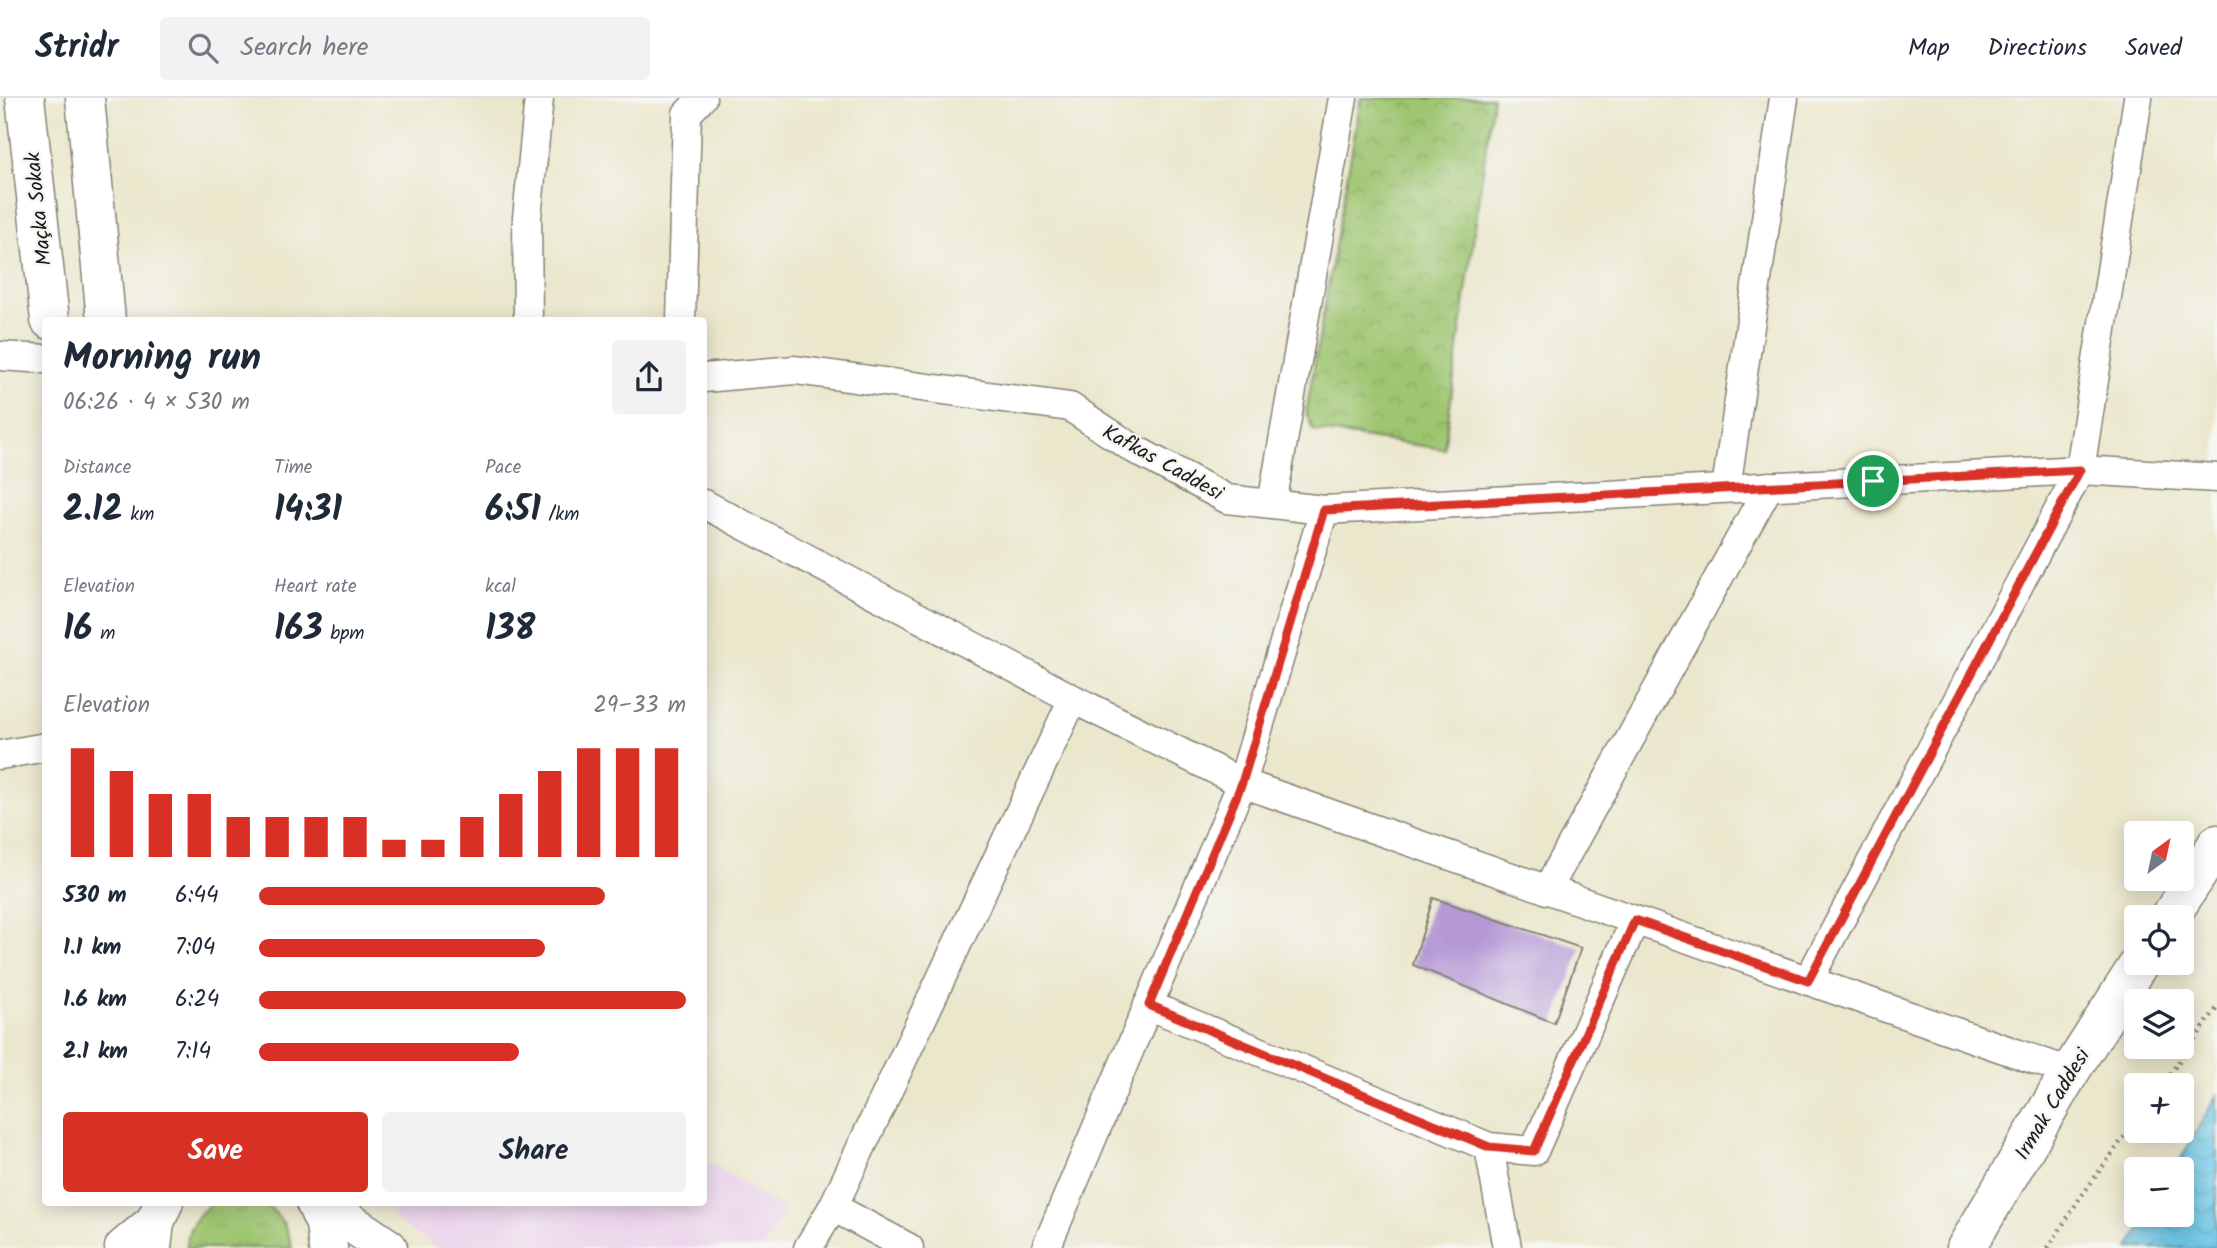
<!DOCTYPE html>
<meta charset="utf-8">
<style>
body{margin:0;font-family:Kalam,sans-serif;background:#f2f2f3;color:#1f2937;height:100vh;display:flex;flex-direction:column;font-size:26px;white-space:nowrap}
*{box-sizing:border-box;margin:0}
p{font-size:23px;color:#747a83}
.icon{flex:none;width:38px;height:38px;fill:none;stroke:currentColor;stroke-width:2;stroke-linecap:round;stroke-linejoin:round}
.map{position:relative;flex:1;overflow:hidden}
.panel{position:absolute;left:42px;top:219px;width:665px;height:889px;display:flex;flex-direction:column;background:#fff;border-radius:7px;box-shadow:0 4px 18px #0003}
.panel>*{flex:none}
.needle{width:46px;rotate:33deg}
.buttons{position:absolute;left:2124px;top:723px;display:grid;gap:14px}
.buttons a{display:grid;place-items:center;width:70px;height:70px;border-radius:7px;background:#fff;box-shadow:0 4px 18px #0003;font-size:35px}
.pin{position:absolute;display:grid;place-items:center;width:60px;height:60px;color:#fff;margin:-30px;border:4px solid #fff;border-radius:50%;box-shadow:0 2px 7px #0007}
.round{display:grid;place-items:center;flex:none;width:74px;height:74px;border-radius:7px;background:#f2f2f3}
.head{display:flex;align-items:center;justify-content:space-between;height:119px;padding:0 21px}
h1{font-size:38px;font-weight:700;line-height:52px}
.figures{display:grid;grid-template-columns:repeat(3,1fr);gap:10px;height:119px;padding:7px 21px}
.figures div{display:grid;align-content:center}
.figures b{font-size:35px;font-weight:700}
.figures small{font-size:19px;font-weight:400}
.figures p{font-size:19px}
.chart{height:196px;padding:14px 21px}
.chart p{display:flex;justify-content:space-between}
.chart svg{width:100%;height:126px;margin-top:7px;stroke:#d93025;stroke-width:6}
.cta{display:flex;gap:14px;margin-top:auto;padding:14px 21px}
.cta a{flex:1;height:80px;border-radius:7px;background:#d93025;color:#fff;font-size:28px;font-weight:700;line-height:80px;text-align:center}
.cta a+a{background:#f2f2f3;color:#1f2937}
ul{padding:0 21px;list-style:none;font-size:23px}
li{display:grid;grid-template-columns:112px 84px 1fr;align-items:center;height:52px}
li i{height:18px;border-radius:9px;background:#d93025}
header{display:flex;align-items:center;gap:42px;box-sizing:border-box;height:98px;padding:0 35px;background:#fff;border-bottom:2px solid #e0e1e3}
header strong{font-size:33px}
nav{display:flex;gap:38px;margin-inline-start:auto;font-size:24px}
.search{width:490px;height:63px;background:#f2f2f3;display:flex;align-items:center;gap:18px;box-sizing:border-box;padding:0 24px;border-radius:7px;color:#747a83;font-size:26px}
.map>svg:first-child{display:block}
</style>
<header>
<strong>Stridr</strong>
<div class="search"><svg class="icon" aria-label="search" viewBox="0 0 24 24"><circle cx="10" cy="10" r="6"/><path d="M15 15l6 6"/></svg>Search here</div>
<nav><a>Map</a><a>Directions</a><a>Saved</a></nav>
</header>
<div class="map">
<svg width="2217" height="1150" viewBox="0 0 2217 1150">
<defs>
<pattern id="grass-tufts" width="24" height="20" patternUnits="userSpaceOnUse" patternTransform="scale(1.75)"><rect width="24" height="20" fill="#9ec570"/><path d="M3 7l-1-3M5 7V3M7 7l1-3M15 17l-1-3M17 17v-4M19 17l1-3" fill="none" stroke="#88a960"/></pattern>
<pattern id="park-crowns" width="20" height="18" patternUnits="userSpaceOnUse" patternTransform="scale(1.75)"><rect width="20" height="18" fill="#9ec570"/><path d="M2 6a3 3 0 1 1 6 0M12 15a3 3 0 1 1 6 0" fill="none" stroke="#88a960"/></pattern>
<pattern id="water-waves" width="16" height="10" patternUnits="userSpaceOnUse" patternTransform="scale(1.75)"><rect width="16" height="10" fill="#68c5e6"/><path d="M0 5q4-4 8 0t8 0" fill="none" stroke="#5aa9c5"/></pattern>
</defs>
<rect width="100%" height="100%" fill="#f6f6f2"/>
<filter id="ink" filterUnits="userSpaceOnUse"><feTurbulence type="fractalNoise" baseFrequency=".0143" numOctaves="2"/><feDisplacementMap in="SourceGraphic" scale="14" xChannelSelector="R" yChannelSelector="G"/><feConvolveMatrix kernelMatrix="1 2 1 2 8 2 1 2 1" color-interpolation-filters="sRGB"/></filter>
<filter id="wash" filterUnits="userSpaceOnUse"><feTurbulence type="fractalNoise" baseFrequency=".00686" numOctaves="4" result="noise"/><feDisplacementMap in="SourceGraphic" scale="28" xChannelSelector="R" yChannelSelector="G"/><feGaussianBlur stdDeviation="1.57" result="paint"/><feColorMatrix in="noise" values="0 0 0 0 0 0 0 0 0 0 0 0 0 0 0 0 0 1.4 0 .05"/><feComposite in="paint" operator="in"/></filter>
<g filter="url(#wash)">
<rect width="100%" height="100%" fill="#ebe7cd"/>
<path fill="#ebd1eb" d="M704,1060L784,1112L764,1150H436L398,1124L386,1104H704Z"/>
<path fill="url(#grass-tufts)" stroke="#5d7046" stroke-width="2" d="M214,1104L266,1106C281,1119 288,1130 292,1150H187C186,1129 198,1115 214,1104Z"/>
<path fill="url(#park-crowns)" stroke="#5d7046" stroke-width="2" d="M1361,0H1493L1444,351L1313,332L1306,315Z"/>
<path fill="url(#water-waves)" stroke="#427081" stroke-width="2" d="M2217,997V1150H2129L2148,1117L2182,1116V1071H2175Z"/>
<g id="blocks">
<path fill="#b599d6" d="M1433,800L1581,850L1554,925L1413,867Z"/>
</g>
</g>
<g filter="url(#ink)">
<use href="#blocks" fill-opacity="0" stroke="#848274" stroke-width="2"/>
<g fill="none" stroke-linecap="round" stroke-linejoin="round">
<defs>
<g id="minor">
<path d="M528,222L527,120L539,0"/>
<path d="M681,222L687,16L702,0"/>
<path d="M0,258L46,261"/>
<path d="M704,280L795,272L1070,309L1134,351L1227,401L1324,412L2080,372L2217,380"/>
<path d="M1726,390L1784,0"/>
<path d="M704,406L1073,601L1242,685L2070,974"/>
<path d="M1272,406L1343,0"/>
<path d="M0,657L46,649"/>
<path d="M1547,792L1769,388"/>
<path d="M1808,883L2080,372L2138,0"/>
<path d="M1148,907L1489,1049L1534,1053L1635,822"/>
<path d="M1489,1049L1507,1150"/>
<path d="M833,1109L909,1150"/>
<path d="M808,1150L833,1109L1073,601"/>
<path d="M1046,1150L1242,685L1324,412"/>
</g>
<g id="secondary">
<path d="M2170,819L2217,746"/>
<path d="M124,1150L155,1124"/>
<path d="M1966,1150L2070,974L2140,864"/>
</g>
<g id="primary">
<path d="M25,0L50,222"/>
<path d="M85,0L106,222"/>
<path d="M315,1104L325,1126L328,1150"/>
<path d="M320,1104L388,1150"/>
<path d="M152,1150L155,1124L164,1104"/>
</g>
</defs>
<use href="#minor" stroke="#848274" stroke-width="31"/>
<use href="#secondary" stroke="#848274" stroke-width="41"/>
<use href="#primary" stroke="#848274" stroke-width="41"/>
<g stroke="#848274" stroke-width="4.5" stroke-dasharray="2 5" stroke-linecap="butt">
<path d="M2182,864L2191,850"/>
<path d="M2162,987L2217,910"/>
<path d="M2048,1150L2080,1100L2137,1021"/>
</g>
<use href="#minor" stroke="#fff" stroke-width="28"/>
<use href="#secondary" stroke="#fff" stroke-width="38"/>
<use href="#primary" stroke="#fff" stroke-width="38"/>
</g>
</g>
<g fill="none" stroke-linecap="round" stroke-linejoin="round" filter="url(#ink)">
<defs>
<path id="route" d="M2080,372L1808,883L1635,822L1534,1053L1489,1049L1149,907L1242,685L1324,412Z"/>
</defs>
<use href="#route" stroke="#fff" stroke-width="14"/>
<use href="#route" stroke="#d93025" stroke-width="9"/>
</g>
<g text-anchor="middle" stroke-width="5" stroke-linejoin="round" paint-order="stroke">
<g font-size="21" fill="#1c1c1c" stroke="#f6f6f2">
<text transform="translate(38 111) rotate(-96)" y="7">Maçka Sokak</text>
<text transform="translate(1163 364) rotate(29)" y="7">Kafkas Caddesi</text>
<text transform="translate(2052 1006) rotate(-59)" y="7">Irmak Caddesi</text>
</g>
</g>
</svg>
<div class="buttons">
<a><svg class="needle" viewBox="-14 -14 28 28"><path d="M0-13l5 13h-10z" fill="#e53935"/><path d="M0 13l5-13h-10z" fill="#747a83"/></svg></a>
<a><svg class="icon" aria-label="locate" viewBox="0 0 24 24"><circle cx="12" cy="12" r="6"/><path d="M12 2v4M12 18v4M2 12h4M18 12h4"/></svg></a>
<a><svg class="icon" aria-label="layers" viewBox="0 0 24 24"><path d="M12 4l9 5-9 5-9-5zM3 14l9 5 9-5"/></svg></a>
<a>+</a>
<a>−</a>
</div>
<div class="pin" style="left:1873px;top:383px;background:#1e9e55"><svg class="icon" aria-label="arrive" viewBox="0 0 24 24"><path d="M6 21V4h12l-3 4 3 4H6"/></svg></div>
<section class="panel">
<div class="head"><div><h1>Morning run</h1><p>06:26 · 4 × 530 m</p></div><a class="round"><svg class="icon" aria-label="share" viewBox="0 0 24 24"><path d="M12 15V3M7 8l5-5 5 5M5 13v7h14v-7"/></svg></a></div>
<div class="figures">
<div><p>Distance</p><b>2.12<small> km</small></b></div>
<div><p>Time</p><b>14:31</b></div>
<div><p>Pace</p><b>6:51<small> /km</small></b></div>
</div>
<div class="figures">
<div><p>Elevation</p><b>16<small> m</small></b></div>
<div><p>Heart rate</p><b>163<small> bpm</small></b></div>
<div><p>kcal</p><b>138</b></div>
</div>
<div class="chart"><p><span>Elevation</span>29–33 m</p>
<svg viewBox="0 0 160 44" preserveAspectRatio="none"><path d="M5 44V6M15 44V14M25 44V22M35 44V22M45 44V30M55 44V30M65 44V30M75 44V30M85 44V38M95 44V38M105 44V30M115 44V22M125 44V14M135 44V6M145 44V6M155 44V6"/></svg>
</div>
<ul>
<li><b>530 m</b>6:44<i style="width:81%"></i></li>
<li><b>1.1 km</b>7:04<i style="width:67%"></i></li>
<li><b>1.6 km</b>6:24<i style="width:100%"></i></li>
<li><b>2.1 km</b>7:14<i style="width:61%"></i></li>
</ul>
<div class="cta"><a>Save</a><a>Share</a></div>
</section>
</div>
